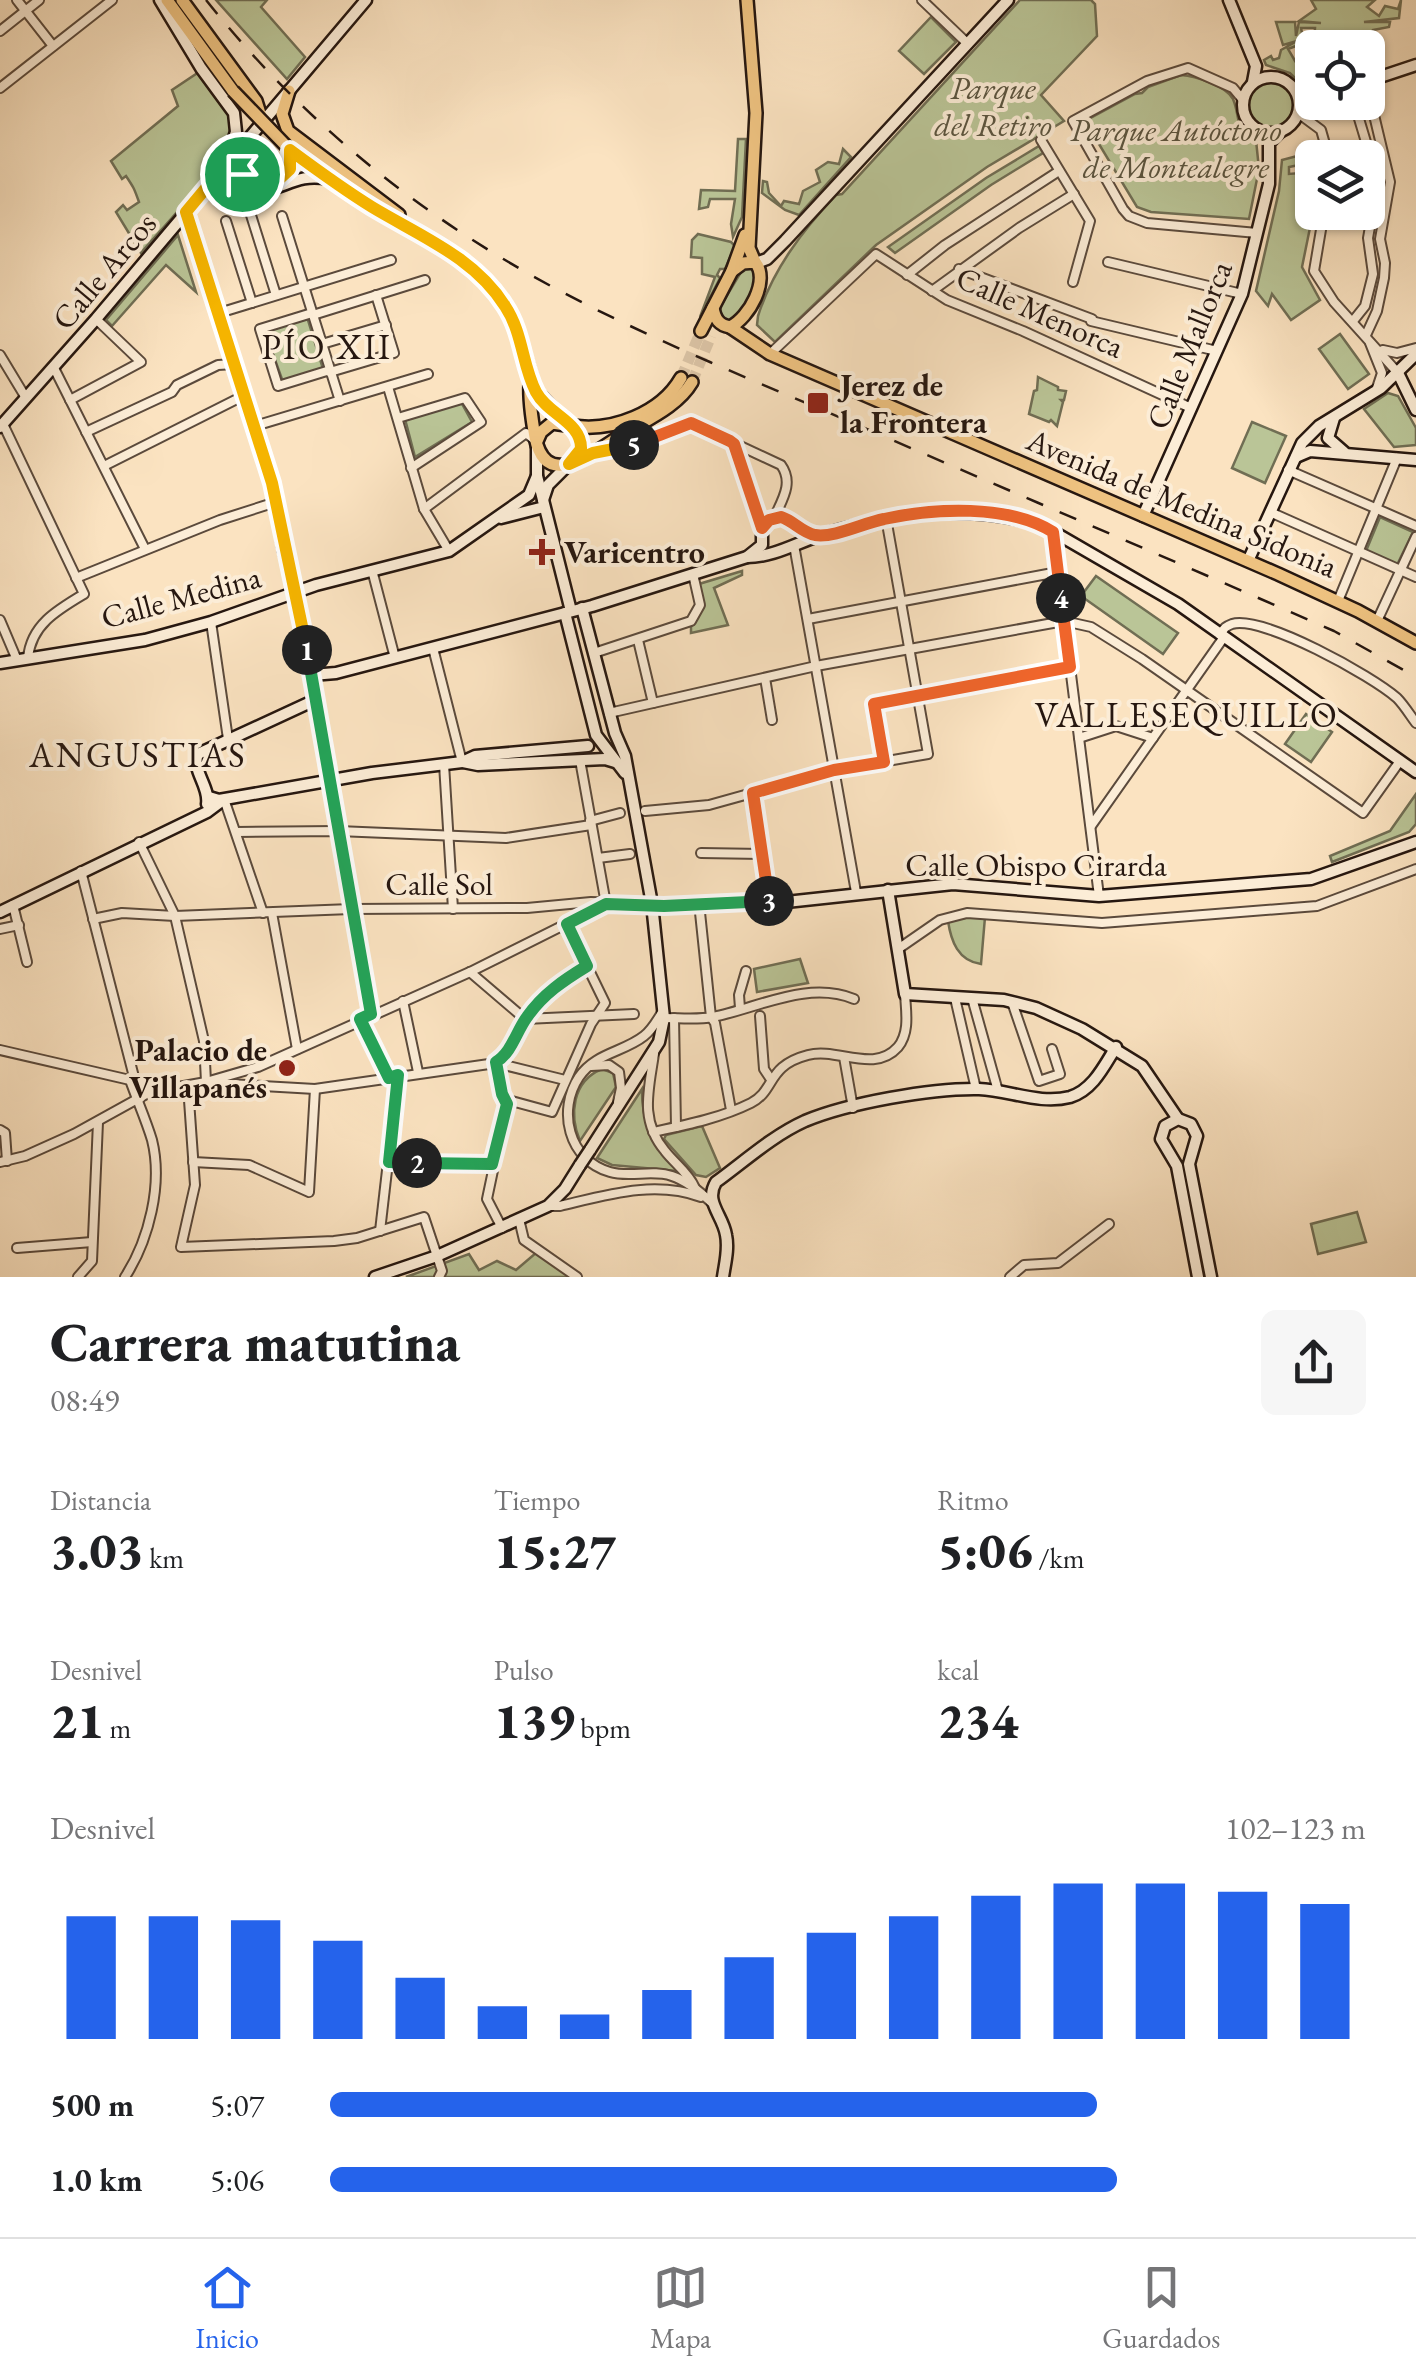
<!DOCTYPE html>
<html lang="es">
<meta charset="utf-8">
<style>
body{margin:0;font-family:"EB Garamond",serif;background:#f6f6f6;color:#202124;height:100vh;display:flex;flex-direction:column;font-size:38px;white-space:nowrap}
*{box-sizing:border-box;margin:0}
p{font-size:32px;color:#757577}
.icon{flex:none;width:55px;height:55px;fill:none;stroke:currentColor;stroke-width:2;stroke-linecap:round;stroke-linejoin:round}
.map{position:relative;height:1277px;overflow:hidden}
.sheet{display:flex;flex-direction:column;background:#fff;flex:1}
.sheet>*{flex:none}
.buttons{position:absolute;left:1295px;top:30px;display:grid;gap:20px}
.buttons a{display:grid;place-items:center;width:90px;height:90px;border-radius:15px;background:#fff;box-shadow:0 2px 8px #0004;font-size:50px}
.pin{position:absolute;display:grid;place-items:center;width:85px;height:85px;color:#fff;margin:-42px;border:5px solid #fff;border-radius:50%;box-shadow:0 2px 10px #0007}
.km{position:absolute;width:50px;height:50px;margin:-25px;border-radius:50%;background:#222;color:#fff;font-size:28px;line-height:50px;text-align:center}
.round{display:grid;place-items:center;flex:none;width:105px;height:105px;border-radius:15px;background:#f6f6f6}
.head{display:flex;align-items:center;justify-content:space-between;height:170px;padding:0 50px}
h1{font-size:55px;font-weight:800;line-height:75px}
.metrics{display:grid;grid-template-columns:repeat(3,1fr);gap:15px;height:170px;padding:10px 50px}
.metrics div{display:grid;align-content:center}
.metrics b{font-size:50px;font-weight:800}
.metrics small{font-size:28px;font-weight:400}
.metrics p{font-size:28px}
.chart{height:280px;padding:20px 50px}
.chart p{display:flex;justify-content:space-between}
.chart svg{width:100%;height:180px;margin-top:10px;stroke:#2563eb;stroke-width:6}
ul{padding:0 50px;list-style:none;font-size:32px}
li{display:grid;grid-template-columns:160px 120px 1fr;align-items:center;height:75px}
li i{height:25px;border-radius:12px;background:#2563eb}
.tab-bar{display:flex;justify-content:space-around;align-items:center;height:140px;border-top:2px solid #e0e0e0;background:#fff;font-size:28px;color:#757577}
.tab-bar a{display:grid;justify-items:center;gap:5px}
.tab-bar .selected{color:#2563eb}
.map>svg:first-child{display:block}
</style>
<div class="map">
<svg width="1416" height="1277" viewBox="0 0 1416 1277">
<rect width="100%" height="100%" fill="#fbe3c1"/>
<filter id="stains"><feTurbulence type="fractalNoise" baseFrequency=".002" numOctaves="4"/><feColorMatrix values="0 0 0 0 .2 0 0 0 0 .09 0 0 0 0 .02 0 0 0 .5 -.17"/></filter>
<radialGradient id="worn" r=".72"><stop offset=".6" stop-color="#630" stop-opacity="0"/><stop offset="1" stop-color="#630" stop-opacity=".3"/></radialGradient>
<g fill="#bac597" stroke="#706e54" stroke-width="2.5">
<path d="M216,0H267L261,7L305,57L287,79Z"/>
<path d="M1020,0H1091L1095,4L1097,36L1041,95L1064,121L987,167L876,245L775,342L757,325L758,316C773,269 803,230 836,195L842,194Z"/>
<path d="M1311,0H1375L1367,7L1379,16L1385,6L1398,9L1401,0L1399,18L1364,22H1390L1389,27L1373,30L1374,45L1359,47L1356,42L1340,47L1332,42L1324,47L1314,43L1315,28H1301L1304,43L1288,49L1295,61L1307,53L1312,55V89L1304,87L1290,73L1266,65L1264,60L1271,56L1273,60L1279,58L1281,50L1297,41L1283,45L1276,22H1295L1296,36L1299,22L1321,23L1299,21L1316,9Z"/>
<path d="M931,17L956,42L924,74L899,51Z"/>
<path d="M199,72C208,85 225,102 230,117C240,151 163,226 141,253L116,212L123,205L127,210L139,202C134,188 134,188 126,176L122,179L111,161L178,106L172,90Z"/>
<path d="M1181,75C1195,76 1227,86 1233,99C1241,118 1233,128 1256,140L1259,169L1249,219L1151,212L1137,207L1085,121L1135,94L1142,93L1148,87Z"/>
<circle cx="1271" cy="105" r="23"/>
<path d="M738,139H746L742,217L733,237L731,224L735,199H710L708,207L699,209L701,190L735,191Z"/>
<path d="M1039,146L1043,153L991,185L895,253L888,247L986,178Z"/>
<path d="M843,149L851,157L799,215L785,210L762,193L763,181L767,182L769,193L781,206L784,201L799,204L803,191L820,182L816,170L828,162L839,164Z"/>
<path d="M1297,156L1299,165L1289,167V174L1312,172L1313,213L1302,267L1320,300L1291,320L1272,294L1268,306L1256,291L1279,191L1282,160Z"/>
<path d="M698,234L731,242L735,246L725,269H720L717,275L720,278L700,317L715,277L702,274V258L691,257L692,240Z"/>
<path d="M178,235L196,292L166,265L112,326L106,320Z"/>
<path d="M744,267L754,268L758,280L738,319L727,321L721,317L720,307Z"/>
<path d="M307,317L323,369L283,382L265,332Z"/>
<path d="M1340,334L1369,374L1348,389L1319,349Z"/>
<path d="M1038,377L1058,387V390L1066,391L1064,400H1061L1063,402L1057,426L1051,420L1049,422L1029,414L1034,391L1037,390Z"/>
<path d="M1388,393L1398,396L1416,428V445L1394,447L1364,409Z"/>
<path d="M461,402L472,422L415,457L405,419Z"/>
<path d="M1252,422L1286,436L1265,483L1232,468Z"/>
<path d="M1380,517L1413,532L1397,565L1366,551Z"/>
<path d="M742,571V575L714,588L728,625L691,633V624L702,608L699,584Z"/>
<path d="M1096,576L1178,633L1163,654L1081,596Z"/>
<path d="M1306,714L1332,732L1311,762L1285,744Z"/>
<path d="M1416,794V824L1409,832L1332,862L1330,856L1390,831Z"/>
<path d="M970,917H985L981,964C958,961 951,941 948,921Z"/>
<path d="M800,959L808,983L757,992L754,969Z"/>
<path d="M602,1069L613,1073L616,1087L580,1141C569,1115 572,1081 602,1069Z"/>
<path d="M642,1089C641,1124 655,1146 677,1171L612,1165L597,1158Z"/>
<path d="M702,1126L720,1168L706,1177L696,1175L664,1139L666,1135Z"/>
<path d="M1357,1212L1366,1242L1318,1254L1311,1224Z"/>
<path d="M537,1252L570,1277H406L469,1254L479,1270L497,1261L516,1270Z"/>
</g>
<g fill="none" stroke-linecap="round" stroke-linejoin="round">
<g stroke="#dbc4a6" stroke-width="11" stroke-dasharray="11 5.5" stroke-linecap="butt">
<path d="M681,378L701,331"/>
<path d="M692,382L711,336"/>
</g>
<defs>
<g id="street">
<path d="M17,0L53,46"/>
<path d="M922,0L968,44"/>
<path d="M0,31L39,0"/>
<path d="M0,88L112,0"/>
<path d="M1243,100L1233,88L1188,68L1147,81L1073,121L1123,209L1129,216L1147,223L1257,233"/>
<path d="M1298,113L1321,130L1329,158"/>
<path d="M1041,140L1090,221L1073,282"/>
<path d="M250,212L276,295"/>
<path d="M1324,212L1314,271L1334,302L1398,373"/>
<path d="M282,216L340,401"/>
<path d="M226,221L252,303"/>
<path d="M1108,262L1242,294"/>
<path d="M959,269L1092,319"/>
<path d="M907,275L945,245L1059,171"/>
<path d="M932,291L1019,228L1074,194"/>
<path d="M219,313L391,260"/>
<path d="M312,313L260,329L278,386L330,370"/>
<path d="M313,315L425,280"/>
<path d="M1091,321L1217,351"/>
<path d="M1353,321L1365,306L1373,274L1368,238L1378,182L1354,102"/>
<path d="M1366,335L1377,311L1384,278L1385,263L1380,239L1390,182L1368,90"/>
<path d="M1370,343L1382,373L1376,391"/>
<path d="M322,344L386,325"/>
<path d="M1383,350L1397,353L1416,348"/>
<path d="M770,354L876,254L947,300L1023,331L1191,408"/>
<path d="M0,355L26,398"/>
<path d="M54,368L145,549"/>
<path d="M330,372L394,353L376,295"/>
<path d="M388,387L424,509L449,551"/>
<path d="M70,400L141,362L96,319"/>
<path d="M398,418L465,398L481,422L411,468"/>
<path d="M3,424L84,594C57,610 31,625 28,658"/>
<path d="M255,426L428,374"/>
<path d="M86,432L172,392L177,385L218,365L235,364"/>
<path d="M734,444L754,512L762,529"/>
<path d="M598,453L624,449L691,423L781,465C794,483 782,500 774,518"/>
<path d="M104,466L245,395"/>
<path d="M1288,470L1416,526"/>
<path d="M424,509L526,433L535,440"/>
<path d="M1270,512L1416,577"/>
<path d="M1053,532L1099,896"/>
<path d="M794,545L856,892"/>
<path d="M372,570L395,658"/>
<path d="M76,578L220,520L276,502"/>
<path d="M1338,601L1397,458"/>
<path d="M808,619L1058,572"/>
<path d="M0,620L17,660"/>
<path d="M1377,621L1416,537"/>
<path d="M211,622L228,739"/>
<path d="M1220,635C1224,629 1224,627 1232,624C1263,615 1372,676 1397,698C1404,705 1410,715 1416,723"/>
<path d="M638,640L653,703"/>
<path d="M433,648L462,762"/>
<path d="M594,653L691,621L700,605L693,574"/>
<path d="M765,678L772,720"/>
<path d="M609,713L816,666L1064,621L1091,627L1142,659L1363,813L1400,761"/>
<path d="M1079,738L1116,726L1153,738"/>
<path d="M580,760L606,904"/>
<path d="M884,762L874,704L1069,667"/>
<path d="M444,764L453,909"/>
<path d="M329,780L371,1014"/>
<path d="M753,793L769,903"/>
<path d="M224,799L263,913"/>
<path d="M645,811L709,805L835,770L928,754L886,518"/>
<path d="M590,821L620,813"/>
<path d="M1091,826L1224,637"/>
<path d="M236,832L338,831L506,838L591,825"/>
<path d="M139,842L175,916L204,1041L206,1082"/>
<path d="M701,853L762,854"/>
<path d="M598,858L630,854"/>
<path d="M81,871L134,1077L143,1090L149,1092"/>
<path d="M699,903L711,1017L715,1023L731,1110"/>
<path d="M13,905L27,962"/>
<path d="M272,913L297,1049"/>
<path d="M93,919L122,913L175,916L351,909L527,908L591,902L652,904"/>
<path d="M0,929L19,925"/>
<path d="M898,949L940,920L967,913L1102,923L1317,906L1416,869"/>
<path d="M470,972L525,1019"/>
<path d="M955,998L976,1089"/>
<path d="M972,998L998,1091"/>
<path d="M403,1001L418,1072"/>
<path d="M1012,1002L1039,1081L1060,1074L1052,1049"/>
<path d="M740,1008L739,995L746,971"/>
<path d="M663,1011C657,1020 653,1029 644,1036C624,1052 595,1053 579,1077C557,1110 568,1160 610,1172C630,1178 652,1169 672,1176C687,1181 699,1191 711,1202"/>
<path d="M760,1016L764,1069L770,1078"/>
<path d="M664,1018C680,1018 697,1020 713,1017C758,1008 808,980 854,999"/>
<path d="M674,1018L676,1127"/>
<path d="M361,1019L389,1077"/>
<path d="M525,1019L634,1014"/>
<path d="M0,1050L130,1080"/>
<path d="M654,1054C649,1089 639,1120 665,1151C675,1164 688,1172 695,1188"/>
<path d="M844,1057L853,1108"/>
<path d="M591,1066L609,1065L619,1072L621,1088L618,1102"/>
<path d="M211,1083L315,1089L496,1063C512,1052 517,1032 527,1017C543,994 564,980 587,966"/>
<path d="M188,1086L195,1185L181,1247L334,1241L357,1238L424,1217L442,1271L439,1277"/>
<path d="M504,1099L552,1112L591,1024L605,1003L567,925"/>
<path d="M0,1130L5,1133L7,1161"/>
<path d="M653,1132C686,1125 721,1118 751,1103C776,1090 766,1066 808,1055C837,1047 874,1074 898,1047C910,1032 906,1012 905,994"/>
<path d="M0,1162L25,1156L74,1134L150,1092L206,1082L258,1067L470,972L606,904"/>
<path d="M193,1162L249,1165L309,1192L315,1089"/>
<path d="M389,1162L492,1164"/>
<path d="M548,1206H560C607,1195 654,1180 701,1197"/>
<path d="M519,1219L524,1240L577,1277"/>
<path d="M502,1228L487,1199L507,1104L501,1094L496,1063L565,1080"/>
<path d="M380,1231L398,1075"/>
<path d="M17,1248L92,1242"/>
<path d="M78,1277L92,1261L98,1122"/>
<path d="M125,1277C149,1240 163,1184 152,1140C146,1120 137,1100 130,1080"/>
<path d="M1010,1277L1024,1265L1058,1263L1109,1224"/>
</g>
<g id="secondary">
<path d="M160,0L201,68L234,113L236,132L228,155"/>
<path d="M1229,0L1256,66L1253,82"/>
<circle cx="1271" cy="105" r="28"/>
<path d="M1368,81L1416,65"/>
<path d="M242,146C230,203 300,190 290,150"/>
<path d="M214,179L232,176C274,210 284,169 328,179"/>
<path d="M187,212L272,483L284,551L298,599L329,780"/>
<path d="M756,263L767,259L785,241L1008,0"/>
<path d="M1398,373L1416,410"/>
<path d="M1334,418L1328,438L1344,452"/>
<path d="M0,427L96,319L366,0"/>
<path d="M537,447V476L571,611"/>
<path d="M1296,457L1310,451L1416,460"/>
<path d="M543,500L548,485L569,464"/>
<path d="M1143,516L1242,294L1269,184V143L1280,132"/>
<path d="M501,518L544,507"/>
<path d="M747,557C774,557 796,543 821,535C894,513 972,502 1045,527L1178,604L1416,772"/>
<path d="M1248,561L1302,443L1319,426L1381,388L1416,354"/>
<path d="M582,608L615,733L625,756L652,904L664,1018L659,1042L590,1150"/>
<path d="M565,613L596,735L625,773"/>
<path d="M0,663L145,640L211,622L316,585L449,551L529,495L537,476"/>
<path d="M312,675L336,673L592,606L747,557L762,545V529L774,518C791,516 802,531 818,535"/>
<path d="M463,762L478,765L605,759L615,762"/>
<path d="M209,797L219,800L372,773L462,762L475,756L588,746"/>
<path d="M207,804C210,786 191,770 198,754L315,700"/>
<path d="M888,890L905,994L1004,1000L1036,1008L1082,1029L1142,1066L1178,1119"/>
<path d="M652,904L777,903L953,884L1099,896L1311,879L1416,842"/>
<path d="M0,912L207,812L223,800"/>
<path d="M375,1277L437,1256L548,1206L565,1189L580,1165"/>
<path d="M723,1277C725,1263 729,1249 726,1235C723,1215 704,1202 716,1182C745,1161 772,1136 805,1121C848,1103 932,1088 979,1089C1009,1090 1040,1105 1070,1097C1093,1090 1104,1066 1116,1047"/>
<path d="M1198,1277L1177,1166L1161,1139L1165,1126L1178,1119L1191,1124L1197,1136L1189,1164L1211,1277"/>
</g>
<g id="primary">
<path d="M167,0L233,91"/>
<path d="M182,0L256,101L262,120"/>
<path d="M747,0L756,113L749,248L755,262"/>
<path d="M289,91L282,114L288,131L399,215"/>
<path d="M290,150L331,180L435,242L479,274L497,293L516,325L535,390L566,423"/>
<path d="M713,308C715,319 719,325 730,327C749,318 770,280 755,262L743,263L732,271"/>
<path d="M730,327L770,354L1278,574L1358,611L1416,643"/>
<path d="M701,331L732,271L745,235"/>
<path d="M530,384C529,401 532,420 535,437C546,494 597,450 625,433C648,419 678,406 692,382"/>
<path d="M573,426C612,432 661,413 681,378"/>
<path d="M537,441L541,432L552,423L573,426L582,446L573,461"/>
</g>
</defs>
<use href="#street" stroke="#5b4a3c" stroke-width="12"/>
<use href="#secondary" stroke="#261710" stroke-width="15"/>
<use href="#primary" stroke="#261710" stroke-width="16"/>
<use href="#street" stroke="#fcedd7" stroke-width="8"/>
<use href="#secondary" stroke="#fcedd7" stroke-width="10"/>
<use href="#primary" stroke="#eec280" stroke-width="11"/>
<path stroke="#261710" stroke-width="2.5" stroke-dasharray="18 18" stroke-linecap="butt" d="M206,0C288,103 387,189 500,257C616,327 745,376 869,430C1024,497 1179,563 1334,631L1416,677"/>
<defs>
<path id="secondary-bridge" d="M580,1165L590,1150"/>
<path id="primary-bridge" d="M233,91L290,150"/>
</defs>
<use href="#secondary-bridge" stroke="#261710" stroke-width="15" stroke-linecap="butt"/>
<use href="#primary-bridge" stroke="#261710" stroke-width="16" stroke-linecap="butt"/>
<use href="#secondary-bridge" stroke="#fcedd7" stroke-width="10"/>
<use href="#primary-bridge" stroke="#eec280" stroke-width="11"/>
</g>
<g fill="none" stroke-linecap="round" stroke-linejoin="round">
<defs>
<path id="split-1" d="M242,174L239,160L242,145L186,212L272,483L307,650"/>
<path id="split-2" d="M307,650L371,1014L360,1019L389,1078L398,1075L389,1162L417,1163"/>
<path id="split-3" d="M417,1163L492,1164L507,1104L502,1094L496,1062C512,1052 516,1032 527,1017C543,994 564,980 587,966L567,924L606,904L664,906L769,901"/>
<path id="split-4" d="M769,901L753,793L834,770L884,762L874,704L1070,667L1061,598"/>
<path id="split-5" d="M634,445L691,423L730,441L734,444L762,528L769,520L781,517C794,521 801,532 815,535C835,538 863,523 884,519C934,508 1008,504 1053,532L1061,598"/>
<path id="split-6" d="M242,174L258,184L277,181L290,169V150C317,170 343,189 372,207C420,236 474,257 505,306C523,333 522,365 536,392C548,415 582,422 581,449L569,464L593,453L634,445"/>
</defs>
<use href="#split-1" stroke="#fff" stroke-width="20"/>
<use href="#split-2" stroke="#fff" stroke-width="20"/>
<use href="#split-3" stroke="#fff" stroke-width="20"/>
<use href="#split-4" stroke="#fff" stroke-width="20"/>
<use href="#split-5" stroke="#fff" stroke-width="20"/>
<use href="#split-6" stroke="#fff" stroke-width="20"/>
<use href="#split-1" stroke="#f5b400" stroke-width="12"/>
<use href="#split-2" stroke="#22a559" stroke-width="12"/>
<use href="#split-3" stroke="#22a559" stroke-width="12"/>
<use href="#split-4" stroke="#f0652b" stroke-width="12"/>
<use href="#split-5" stroke="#f0652b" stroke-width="12"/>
<use href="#split-6" stroke="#f5b400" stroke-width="12"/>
</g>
<g fill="#8f2418" stroke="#fcedd7" stroke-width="4">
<rect x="806" y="391" width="24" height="24" rx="5"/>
<path d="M537 537h10v10h10v10h-10v10h-10v-10h-10v-10h10z"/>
<circle cx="287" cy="1068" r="10"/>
</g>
<g text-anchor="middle" stroke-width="8" stroke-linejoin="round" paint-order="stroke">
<g font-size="32" font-style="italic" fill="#5a543f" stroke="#fcedd7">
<text x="993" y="99">Parque<tspan x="993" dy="37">del Retiro</tspan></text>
<text x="1176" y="141">Parque Autóctono<tspan x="1176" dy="37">de Montealegre</tspan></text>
</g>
<g font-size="32" fill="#261710" stroke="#fcedd7">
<text transform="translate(104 271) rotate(-50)" y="11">Calle Arcos</text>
<text transform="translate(1040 312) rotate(24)" y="11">Calle Menorca</text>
<text transform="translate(1189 345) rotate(-68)" y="11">Calle Mallorca</text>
<text transform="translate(1182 503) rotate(23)" y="11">Avenida de Medina Sidonia</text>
<text transform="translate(181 597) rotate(-15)" y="11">Calle Medina</text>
<text x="1036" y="876">Calle Obispo Cirarda</text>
<text x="439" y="895">Calle Sol</text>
</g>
<g font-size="32" font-weight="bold" fill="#261710" stroke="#fcedd7" text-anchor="start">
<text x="840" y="396">Jerez de<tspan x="840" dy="37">la Frontera</tspan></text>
<text x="564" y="563">Varicentro</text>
<text x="267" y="1061" text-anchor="end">Palacio de<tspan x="267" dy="37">Villapanés</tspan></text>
</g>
<g font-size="35" letter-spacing="2.5" fill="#261710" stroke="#fcedd7">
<text x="327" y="359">PÍO XII</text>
<text x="1187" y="727">VALLESEQUILLO</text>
<text x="138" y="767">ANGUSTIAS</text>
</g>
</g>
<rect width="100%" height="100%" filter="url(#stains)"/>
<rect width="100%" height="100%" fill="url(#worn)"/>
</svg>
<div class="buttons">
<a><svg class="icon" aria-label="locate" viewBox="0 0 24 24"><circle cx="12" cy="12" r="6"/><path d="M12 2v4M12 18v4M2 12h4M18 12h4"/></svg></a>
<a><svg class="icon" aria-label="layers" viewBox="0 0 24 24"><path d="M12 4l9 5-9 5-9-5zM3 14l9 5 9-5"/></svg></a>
</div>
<div class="pin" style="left:242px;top:174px;background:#1e9e55"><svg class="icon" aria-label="arrive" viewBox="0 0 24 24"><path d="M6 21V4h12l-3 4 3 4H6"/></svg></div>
<b class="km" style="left:307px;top:650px">1</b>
<b class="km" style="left:417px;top:1163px">2</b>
<b class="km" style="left:769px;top:901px">3</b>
<b class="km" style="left:1061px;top:598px">4</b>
<b class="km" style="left:634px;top:445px">5</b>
</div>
<section class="sheet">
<div class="head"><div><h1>Carrera matutina</h1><p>08:49</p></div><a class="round"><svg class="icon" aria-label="share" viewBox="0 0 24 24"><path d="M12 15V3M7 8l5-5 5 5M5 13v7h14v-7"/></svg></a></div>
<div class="metrics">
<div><p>Distancia</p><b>3.03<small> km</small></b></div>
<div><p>Tiempo</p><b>15:27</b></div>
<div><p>Ritmo</p><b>5:06<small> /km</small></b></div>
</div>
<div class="metrics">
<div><p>Desnivel</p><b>21<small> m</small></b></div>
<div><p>Pulso</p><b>139<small> bpm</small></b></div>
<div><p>kcal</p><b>234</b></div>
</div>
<div class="chart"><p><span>Desnivel</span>102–123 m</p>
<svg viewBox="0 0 160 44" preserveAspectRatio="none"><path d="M5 44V14M15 44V14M25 44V15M35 44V20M45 44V29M55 44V36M65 44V38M75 44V32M85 44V24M95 44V18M105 44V14M115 44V9M125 44V6M135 44V6M145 44V8M155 44V11"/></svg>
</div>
<ul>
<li><b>500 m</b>5:07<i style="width:74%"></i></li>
<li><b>1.0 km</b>5:06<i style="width:76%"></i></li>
</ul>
</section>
<nav class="tab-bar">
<a class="selected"><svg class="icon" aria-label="home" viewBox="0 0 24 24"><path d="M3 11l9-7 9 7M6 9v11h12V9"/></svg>Inicio</a>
<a><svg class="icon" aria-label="map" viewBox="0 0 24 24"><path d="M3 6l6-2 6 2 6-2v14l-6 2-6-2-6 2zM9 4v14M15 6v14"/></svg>Mapa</a>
<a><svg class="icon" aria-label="saved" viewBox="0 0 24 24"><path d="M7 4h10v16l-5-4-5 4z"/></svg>Guardados</a>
</nav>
